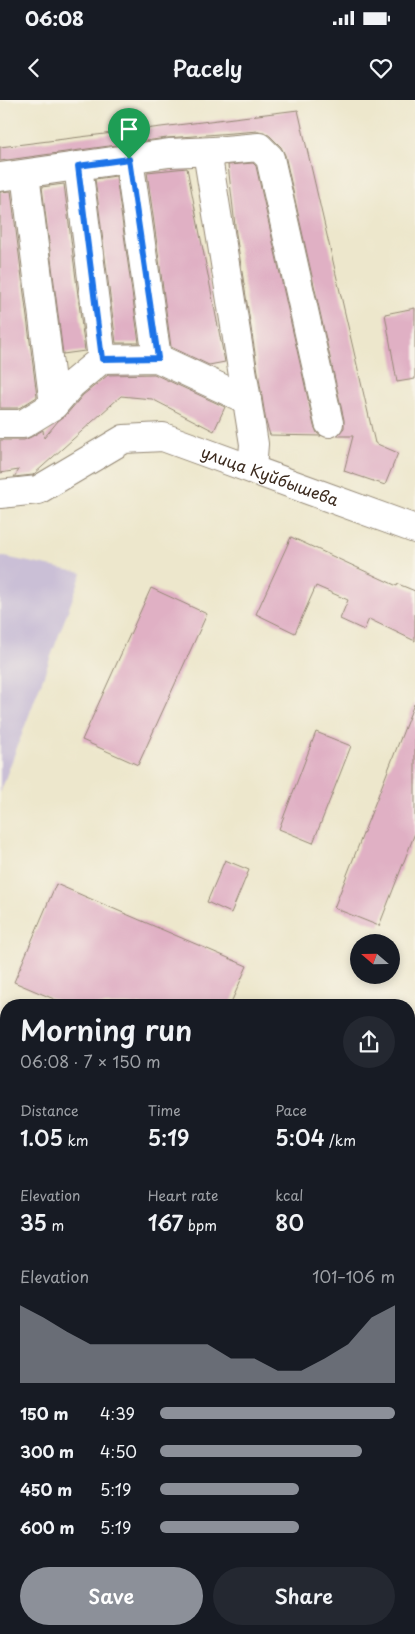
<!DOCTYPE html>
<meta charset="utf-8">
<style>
body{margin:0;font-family:"Playpen Sans",sans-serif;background:#242831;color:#f1f3f6;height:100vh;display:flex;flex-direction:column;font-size:19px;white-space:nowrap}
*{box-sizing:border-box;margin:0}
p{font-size:16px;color:#9ea1a6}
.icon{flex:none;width:28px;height:28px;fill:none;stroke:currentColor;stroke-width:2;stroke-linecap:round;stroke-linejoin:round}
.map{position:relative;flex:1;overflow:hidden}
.panel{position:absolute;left:0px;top:899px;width:415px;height:636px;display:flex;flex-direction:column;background:#171b24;border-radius:20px 20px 0 0;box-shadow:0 2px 8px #0003}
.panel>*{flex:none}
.needle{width:32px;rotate:290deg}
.buttons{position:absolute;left:350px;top:834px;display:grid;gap:10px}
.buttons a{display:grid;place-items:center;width:50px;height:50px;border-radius:50%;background:#171b24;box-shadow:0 2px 8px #0003;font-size:25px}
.pin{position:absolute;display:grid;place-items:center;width:42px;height:42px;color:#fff;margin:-51px -21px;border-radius:50% 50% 50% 0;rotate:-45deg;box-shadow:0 0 5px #0007}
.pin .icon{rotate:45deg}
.round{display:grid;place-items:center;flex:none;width:52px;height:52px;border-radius:26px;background:#242831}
.headline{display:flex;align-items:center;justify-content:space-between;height:85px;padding:0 20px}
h1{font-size:28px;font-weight:600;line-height:38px}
.metrics{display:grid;grid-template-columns:repeat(3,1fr);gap:8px;height:85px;padding:5px 20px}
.metrics div{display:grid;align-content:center}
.metrics b{font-size:21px;font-weight:600}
.metrics small{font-size:14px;font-weight:400}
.metrics p{font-size:14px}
.chart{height:140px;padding:10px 20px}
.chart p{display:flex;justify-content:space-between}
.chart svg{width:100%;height:90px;margin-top:5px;fill:#8c9099;opacity:.7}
.primary-button{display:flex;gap:10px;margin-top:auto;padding:10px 20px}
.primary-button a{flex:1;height:58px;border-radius:30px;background:#8c9099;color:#fff;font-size:20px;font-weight:600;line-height:58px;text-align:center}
.primary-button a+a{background:#242831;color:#f1f3f6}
ul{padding:0 20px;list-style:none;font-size:16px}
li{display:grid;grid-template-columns:80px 60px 1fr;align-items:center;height:38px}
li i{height:12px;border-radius:6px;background:#8c9099}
.status{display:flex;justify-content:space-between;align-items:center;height:35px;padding:0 25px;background:#171b24;direction:ltr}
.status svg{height:14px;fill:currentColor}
header{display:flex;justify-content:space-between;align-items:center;height:65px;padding:0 20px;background:#171b24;font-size:22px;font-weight:600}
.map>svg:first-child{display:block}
</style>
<div class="status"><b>06:08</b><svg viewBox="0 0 49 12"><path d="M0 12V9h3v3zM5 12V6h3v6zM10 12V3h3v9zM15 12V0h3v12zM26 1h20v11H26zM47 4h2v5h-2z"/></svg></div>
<header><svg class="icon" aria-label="back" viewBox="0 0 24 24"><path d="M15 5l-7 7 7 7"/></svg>Pacely<svg class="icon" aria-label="heart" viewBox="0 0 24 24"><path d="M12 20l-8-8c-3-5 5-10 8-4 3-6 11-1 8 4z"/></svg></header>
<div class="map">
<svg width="415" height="1534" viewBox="0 0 415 1534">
<rect width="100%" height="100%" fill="#f7f3e8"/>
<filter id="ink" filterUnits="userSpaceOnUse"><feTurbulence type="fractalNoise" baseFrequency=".02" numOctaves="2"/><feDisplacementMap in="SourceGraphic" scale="10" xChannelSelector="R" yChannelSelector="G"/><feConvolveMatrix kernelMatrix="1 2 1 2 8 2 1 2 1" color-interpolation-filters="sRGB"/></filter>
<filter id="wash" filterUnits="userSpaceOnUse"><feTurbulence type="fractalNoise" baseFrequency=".0096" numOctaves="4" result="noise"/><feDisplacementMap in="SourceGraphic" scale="20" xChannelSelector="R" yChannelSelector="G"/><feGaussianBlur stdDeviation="1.12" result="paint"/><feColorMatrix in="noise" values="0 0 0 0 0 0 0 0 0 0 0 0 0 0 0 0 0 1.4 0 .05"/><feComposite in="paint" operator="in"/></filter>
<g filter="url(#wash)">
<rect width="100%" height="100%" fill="#ede7cc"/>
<g fill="#cabfd6">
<path d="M0,456L82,473L0,693Z"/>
<path d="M318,1529H377L389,1534H316Z"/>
</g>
<g id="blocks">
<g fill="#e0b0c4">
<path d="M298,10L375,343L398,353L385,385L344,371L353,336H337L344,328V320L285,55L281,47L270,36L264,32L258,31L167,38L0,61V47Z"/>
<path d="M253,63L256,66L314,326L317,333L321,336L270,335L266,322L236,134L228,65Z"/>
<path d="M187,68L225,262L209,265L171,247L147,72Z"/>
<path d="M116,76L139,243H116L95,79Z"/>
<path d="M64,84L85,251L63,254L42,87Z"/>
<path d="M11,91L37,297L19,308H0V92Z"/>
<path d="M415,208V279L397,282L385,214Z"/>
<path d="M154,274L225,307L214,331L152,299L121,296L33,375L14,377L19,370L0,373V340H24L31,337L43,330L44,338L58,321L66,315L83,295L108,275Z"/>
<path d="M291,437L397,486L398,484L415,491V541L369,519L364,530L340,519L348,500L316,486L295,533L256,514Z"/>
<path d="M151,488L207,514L138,665L82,640Z"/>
<path d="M414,604L415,605V733L379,826L334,808Z"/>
<path d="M316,632L351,646L313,743L279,729Z"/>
<path d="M225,760L249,770L231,813L207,802Z"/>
<path d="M56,784L247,866L230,905H68L14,882Z"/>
</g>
</g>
</g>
<g filter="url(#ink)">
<use href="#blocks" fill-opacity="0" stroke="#948875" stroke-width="1"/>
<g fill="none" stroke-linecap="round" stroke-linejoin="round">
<defs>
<g id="minor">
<path d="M129,59L157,258"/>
<path d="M78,66L102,259"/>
<path d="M25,74L54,305"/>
<path d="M0,77L169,53L214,51"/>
<path d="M0,324H23L54,305L72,284L102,259L157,258L247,300"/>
<path d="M252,369L254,344L209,64L214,51L259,47L270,58L329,323"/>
<path id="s1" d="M0,394L38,390L124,339L163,337L415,429"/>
<path d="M0,1229H6"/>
<path d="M409,1238L415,1224"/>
<path d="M409,1310L415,1312"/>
<path d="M409,1441L415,1443"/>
<path d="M11,1534L14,1529"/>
<path d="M283,1534L285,1529"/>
</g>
</defs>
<use href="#minor" stroke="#948875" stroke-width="30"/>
<path stroke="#948875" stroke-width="3" stroke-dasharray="4 4" stroke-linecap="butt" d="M408,1529L415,1532"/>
<use href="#minor" stroke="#fff" stroke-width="28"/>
</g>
</g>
<g fill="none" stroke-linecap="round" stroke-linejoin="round" filter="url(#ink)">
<defs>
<path id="route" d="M129,59L158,258L102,259L78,66Z"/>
</defs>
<use href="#route" stroke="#fff" stroke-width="10"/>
<use href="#route" stroke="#1a73e8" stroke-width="6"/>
</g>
<g text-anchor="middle" stroke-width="5" stroke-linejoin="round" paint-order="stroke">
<g font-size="16" fill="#3b2a1e" stroke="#f7f3e8">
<text dy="6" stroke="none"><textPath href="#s1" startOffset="291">улица Куйбышева</textPath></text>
</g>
</g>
</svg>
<div class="buttons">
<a><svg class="needle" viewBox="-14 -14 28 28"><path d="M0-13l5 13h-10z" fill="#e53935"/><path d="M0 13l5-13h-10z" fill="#9ea1a6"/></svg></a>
</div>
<div class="pin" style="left:129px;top:59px;background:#1e9e55"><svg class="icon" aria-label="arrive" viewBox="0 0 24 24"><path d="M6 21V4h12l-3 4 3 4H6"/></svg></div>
<section class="panel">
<div class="headline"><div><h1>Morning run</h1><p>06:08 · 7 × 150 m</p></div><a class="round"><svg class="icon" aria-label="share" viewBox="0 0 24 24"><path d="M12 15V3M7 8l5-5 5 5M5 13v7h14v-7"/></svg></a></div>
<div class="metrics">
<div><p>Distance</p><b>1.05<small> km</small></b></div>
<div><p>Time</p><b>5:19</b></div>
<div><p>Pace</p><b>5:04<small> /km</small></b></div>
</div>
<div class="metrics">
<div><p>Elevation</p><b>35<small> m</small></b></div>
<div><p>Heart rate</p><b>167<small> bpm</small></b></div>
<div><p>kcal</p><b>80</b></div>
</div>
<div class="chart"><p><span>Elevation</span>101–106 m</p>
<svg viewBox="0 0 160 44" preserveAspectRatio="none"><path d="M0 44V6L10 12L20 19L30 25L40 25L50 25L60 25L70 25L80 25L90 32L100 32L110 38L120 38L130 32L140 25L150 12L160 6V44z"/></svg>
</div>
<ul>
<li><b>150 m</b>4:39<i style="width:100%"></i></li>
<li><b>300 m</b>4:50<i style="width:86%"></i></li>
<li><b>450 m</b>5:19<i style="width:59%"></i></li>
<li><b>600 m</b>5:19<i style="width:59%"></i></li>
</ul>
<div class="primary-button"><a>Save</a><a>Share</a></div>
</section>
</div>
